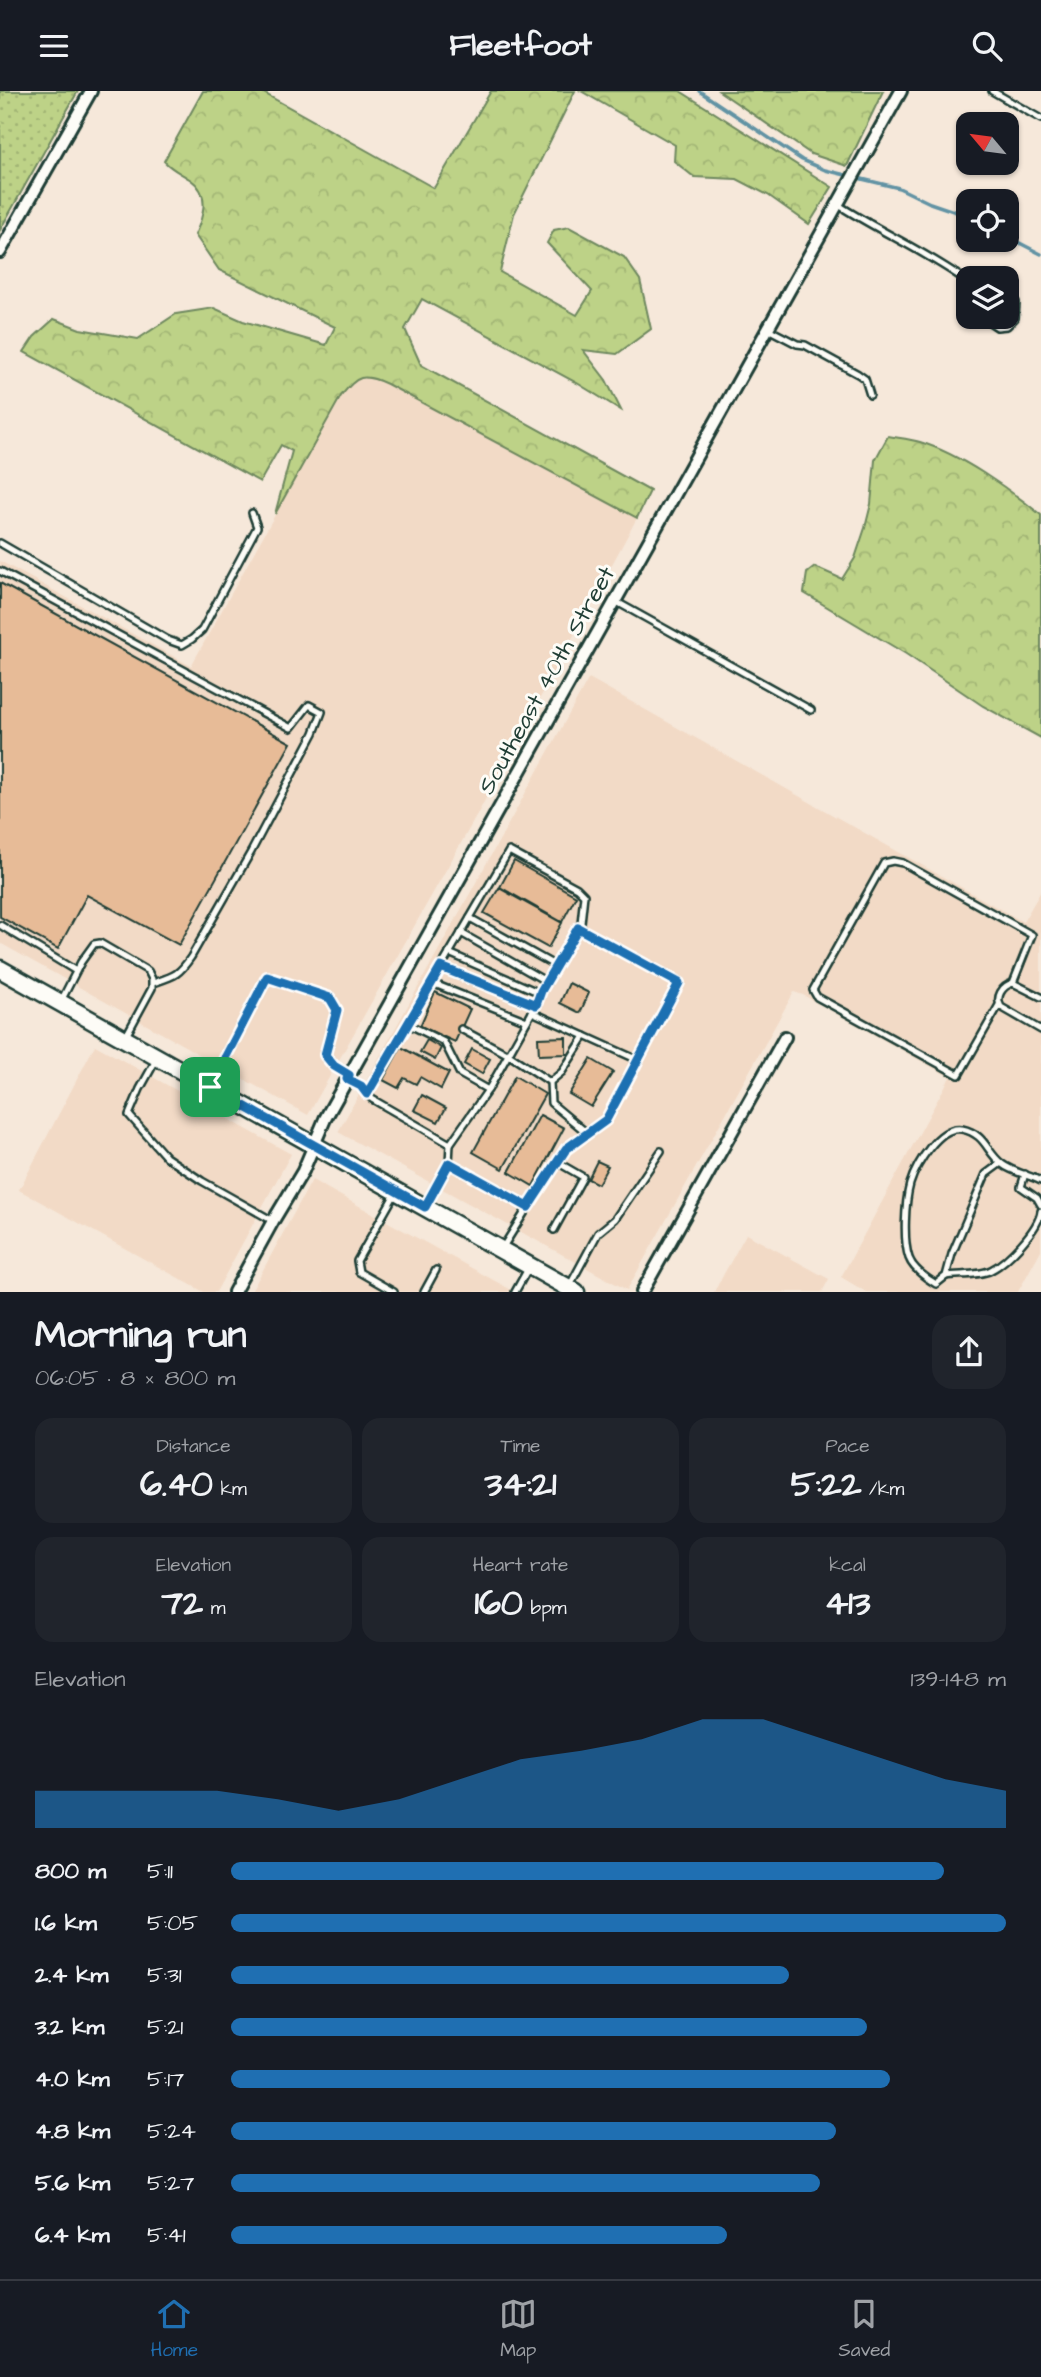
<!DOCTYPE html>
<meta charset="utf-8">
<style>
body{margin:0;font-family:"Architects Daughter",sans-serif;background:#20242c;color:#f1f3f6;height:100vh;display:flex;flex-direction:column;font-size:26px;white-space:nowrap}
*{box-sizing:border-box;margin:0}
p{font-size:23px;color:#9ea1a6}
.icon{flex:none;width:38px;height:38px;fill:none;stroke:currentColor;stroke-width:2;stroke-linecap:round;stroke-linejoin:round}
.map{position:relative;height:1201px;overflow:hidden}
.drawer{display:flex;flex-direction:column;background:#171b24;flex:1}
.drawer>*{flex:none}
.needle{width:46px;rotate:299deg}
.fabs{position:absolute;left:956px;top:21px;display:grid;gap:14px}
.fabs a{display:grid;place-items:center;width:63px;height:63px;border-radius:14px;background:#171b24;box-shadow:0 2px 5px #0004;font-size:35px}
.pin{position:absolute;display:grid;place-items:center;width:60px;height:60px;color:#fff;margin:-30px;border-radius:14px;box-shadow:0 4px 10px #0006}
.round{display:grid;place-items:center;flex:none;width:74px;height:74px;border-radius:21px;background:#20242c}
.overview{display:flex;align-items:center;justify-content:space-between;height:119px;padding:0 35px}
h1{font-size:38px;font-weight:700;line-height:52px}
.figures{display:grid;grid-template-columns:repeat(3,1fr);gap:10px;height:119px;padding:7px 35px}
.figures div{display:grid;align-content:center;border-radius:18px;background:#20242c;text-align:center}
.figures b{font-size:35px;font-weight:700}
.figures small{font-size:19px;font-weight:400}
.figures p{font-size:19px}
.chart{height:196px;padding:14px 35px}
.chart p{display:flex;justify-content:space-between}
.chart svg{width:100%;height:126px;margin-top:7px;fill:#1f6fb2;opacity:.7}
ul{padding:0 35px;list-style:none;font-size:23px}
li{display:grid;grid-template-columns:112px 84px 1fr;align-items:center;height:52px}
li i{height:18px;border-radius:9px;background:#1f6fb2}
header{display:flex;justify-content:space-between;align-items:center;height:91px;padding:0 35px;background:#171b24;font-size:32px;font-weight:700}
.tabs{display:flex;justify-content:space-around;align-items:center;height:98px;border-top:2px solid #363941;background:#171b24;font-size:19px;color:#9ea1a6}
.tabs a{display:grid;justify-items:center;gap:4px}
.tabs .on{color:#1f6fb2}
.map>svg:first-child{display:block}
</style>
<header><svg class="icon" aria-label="menu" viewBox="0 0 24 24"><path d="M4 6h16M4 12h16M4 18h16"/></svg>Fleetfoot<svg class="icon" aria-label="search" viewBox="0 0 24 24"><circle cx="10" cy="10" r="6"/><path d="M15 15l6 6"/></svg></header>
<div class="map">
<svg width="1041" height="1201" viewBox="0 0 1041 1201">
<defs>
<pattern id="forest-crowns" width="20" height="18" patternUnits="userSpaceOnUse" patternTransform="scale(1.75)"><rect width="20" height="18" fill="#bdd287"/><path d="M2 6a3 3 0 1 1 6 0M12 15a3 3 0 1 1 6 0" fill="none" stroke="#a2b575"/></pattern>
<pattern id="park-dots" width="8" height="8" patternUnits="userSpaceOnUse" patternTransform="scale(1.75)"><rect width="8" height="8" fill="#bdd287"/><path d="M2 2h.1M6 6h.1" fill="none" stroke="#a2b575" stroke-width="1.8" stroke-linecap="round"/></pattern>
</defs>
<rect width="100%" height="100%" fill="#f6e8da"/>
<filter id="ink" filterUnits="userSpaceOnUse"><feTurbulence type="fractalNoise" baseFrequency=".0143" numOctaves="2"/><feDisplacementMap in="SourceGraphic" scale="14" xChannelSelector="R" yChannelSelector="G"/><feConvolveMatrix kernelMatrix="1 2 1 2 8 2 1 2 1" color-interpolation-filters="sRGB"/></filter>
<g filter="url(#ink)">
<g fill="#f2dac6">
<path d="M370,285L387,293L637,427L478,722L308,1024L0,852V470L191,575L341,305L354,289Z"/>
<path d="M589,587L1023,831L1041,800V1159L1018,1201H866L841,1186L950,986L803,904L794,901L627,1199L338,1041Z"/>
<path d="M95,954L291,1063L216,1201H204L19,1099Z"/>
<path d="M312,1089L515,1201H251Z"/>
<path d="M746,1143L829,1188L822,1201H714Z"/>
</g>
<g fill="url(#forest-crowns)" stroke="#6e885e" stroke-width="2">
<path d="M203,0H260L434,97L491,0H575L514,123L500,181L577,224L592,200L547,152L554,139L569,136L624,166L640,189L651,238L617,263L583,259L606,289L621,319L577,292L422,208L405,238L421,274L650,400L637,427L387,293C362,282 358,284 341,305L275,423L292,360L281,354L260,391L24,261L34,246L54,228L80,238L138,248L176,223L214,217L243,230L326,254L335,236L219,179L195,144C203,126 211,103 191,89C181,82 172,79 164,70Z"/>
<path d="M581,0H680L832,96L809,133L768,104L737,88L694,86L674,70L675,54Z"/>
<path d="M719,0H883L847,75L811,63Z"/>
<path d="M888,345C899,347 910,348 920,351C960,363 1009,398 1041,424V647L983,615L906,563L804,502L807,482L815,476L842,488L855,467L865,437L871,413L875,369Z"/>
</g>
<path fill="url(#park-dots)" stroke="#6e885e" stroke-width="2" d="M0,0H78L0,139Z"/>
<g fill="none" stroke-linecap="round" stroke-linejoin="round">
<g stroke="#6293a4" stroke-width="3.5">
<path d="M699,0L802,69L825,79L899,97L930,112L968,125"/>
<path d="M1006,145L1041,163"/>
</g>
</g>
<g fill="#e7bb97" stroke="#1f3d34" stroke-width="2">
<path d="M0,492L291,652L179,854L87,804L58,858L0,826Z"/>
<path d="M514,770L576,805L562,831L500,796Z"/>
<path d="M499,797L562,832L548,857L484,822Z"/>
<path d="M569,892L589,902L580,922L560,912Z"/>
<path d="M435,901L470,918L455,951L420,935Z"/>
<path d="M566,946V963L539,964L538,947Z"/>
<path d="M427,949L441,957L435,969L420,961Z"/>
<path d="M401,956L449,982L441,998L420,986L416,993L404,987L398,997L383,989Z"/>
<path d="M472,958L490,968L482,983L464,973Z"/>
<path d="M591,968L613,981L591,1016L569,1003Z"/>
<path d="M515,985L545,1003L503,1078L473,1061Z"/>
<path d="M422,1004L446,1017L438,1031L414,1019Z"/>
<path d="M540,1024L564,1037L533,1095L509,1081Z"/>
<path d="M597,1070L608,1075L598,1093L588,1088Z"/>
</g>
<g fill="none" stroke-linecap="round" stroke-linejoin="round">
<defs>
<g id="lane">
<path d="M992,0L1041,28"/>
<path d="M837,113C880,141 927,161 968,191"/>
<path d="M982,226L997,236L1007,235L1015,227L1016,211L1006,204"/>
<path d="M768,238L797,253L805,254L858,283L865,288L870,304"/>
<path d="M0,452L168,549L182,554L192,548L202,539L257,436L252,422"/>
<path d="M0,480L291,637L309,614L322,621L314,642L251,761L191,866C178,885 174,885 153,892"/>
<path d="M615,510L811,619"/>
<path d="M470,827L556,875"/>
<path d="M0,834L76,880"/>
<path d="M461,842L547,891"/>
<path d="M449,862L540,902"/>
<path d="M441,876L536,914"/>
<path d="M432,892L527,930"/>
<path d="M1041,906L1013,892C1002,895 995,906 1001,916L1041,939"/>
<path d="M61,910L81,871L94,853L100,852L148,880L152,888V897L126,945"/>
<path d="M999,914L959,984L817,906L813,899L884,772L893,770L903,772L1032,844L1013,892"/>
<path d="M532,921L638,969"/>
<path d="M408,933L444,951L460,983L488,999"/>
<path d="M461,938L509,964L550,991"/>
<path d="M585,945L562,981L550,991L551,1012L587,1042"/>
<path d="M156,969L140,998L129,1024L166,1066L202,1090L273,1130"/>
<path d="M347,988L361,995L372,1008L450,1053L449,1072"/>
<path d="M212,993L267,886L330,907L337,919L325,964L334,975L350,984"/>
<path d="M367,1003L509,760L577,797L584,804L581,832L541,900L535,916L490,996L450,1053"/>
<path d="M1001,1072L986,1083L952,1163L946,1185L936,1193C926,1187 913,1178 909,1167C903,1150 905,1111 910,1093C916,1074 939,1034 962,1038C986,1043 986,1061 1002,1073C1012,1081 1029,1084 1041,1090"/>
<path d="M1025,1083L1021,1096L1037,1107L1041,1114"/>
<path d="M425,1115L449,1072L528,1116L503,1156"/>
<path d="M528,1116L566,1058L606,1029L679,892L578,837"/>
<path d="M554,1139L583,1086L557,1071"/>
<path d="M946,1185C959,1183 980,1185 991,1179C1007,1171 1039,1138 1041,1120"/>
<path d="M570,1194L598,1142L615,1128L661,1060"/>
<path d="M394,1201L359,1181L357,1170L395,1103"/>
<path d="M424,1201L436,1179"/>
<path d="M515,1201L529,1176"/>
</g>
<g id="street">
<path d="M0,161L91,0"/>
<path d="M234,1201L273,1130L303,1080L325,1028L901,0"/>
<path d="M642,1201L785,946"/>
</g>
<path id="secondary" d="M0,878L576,1201"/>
</defs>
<use href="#lane" stroke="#1f3d34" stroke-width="10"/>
<use href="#street" stroke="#1f3d34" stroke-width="16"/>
<use href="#secondary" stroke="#1f3d34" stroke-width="21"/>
<use href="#lane" stroke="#fdfcf7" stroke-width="5"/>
<use href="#street" stroke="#fdfcf7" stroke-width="10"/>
<use href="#secondary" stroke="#fdfcf7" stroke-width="16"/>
</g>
</g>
<g fill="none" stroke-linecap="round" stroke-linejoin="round" filter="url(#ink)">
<defs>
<path id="route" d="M578,837L679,892L606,1029L566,1058L528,1116L449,1072L425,1116L210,996L267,886L330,907L337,919L325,964L334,975L349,984L347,988L361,995L367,1003L441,876L536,914L541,900Z"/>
</defs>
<use href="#route" stroke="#fff" stroke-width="14"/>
<use href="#route" stroke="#1f6fb2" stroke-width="9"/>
</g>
<g text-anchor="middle" stroke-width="6" stroke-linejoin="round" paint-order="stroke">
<g font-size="24" fill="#1f3d34" stroke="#fdfcf7">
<text transform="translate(546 589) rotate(-61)" y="8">Southeast 40th Street</text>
</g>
</g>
</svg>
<div class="fabs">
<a><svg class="needle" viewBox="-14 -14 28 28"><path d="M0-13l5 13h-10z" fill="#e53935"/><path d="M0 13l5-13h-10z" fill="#9ea1a6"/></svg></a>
<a><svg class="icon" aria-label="locate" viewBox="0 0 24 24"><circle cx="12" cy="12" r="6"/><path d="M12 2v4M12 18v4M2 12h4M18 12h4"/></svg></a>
<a><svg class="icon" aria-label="layers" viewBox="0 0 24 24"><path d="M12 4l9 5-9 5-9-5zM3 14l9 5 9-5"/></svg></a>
</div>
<div class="pin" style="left:210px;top:996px;background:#1e9e55"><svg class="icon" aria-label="arrive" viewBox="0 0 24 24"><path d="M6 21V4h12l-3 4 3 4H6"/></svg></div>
</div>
<section class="drawer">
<div class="overview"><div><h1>Morning run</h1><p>06:05 · 8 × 800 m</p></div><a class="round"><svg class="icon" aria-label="share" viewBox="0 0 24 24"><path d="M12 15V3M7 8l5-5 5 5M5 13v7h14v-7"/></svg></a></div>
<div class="figures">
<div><p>Distance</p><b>6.40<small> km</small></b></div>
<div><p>Time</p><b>34:21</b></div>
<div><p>Pace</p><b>5:22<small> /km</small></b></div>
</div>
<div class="figures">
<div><p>Elevation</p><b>72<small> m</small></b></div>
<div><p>Heart rate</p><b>160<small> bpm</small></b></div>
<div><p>kcal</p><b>413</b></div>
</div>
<div class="chart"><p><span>Elevation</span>139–148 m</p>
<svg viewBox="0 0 160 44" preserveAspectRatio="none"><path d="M0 44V31L10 31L20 31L30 31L40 34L50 38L60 34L70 27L80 20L90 17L100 13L110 6L120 6L130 13L140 20L150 27L160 31V44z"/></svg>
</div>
<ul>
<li><b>800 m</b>5:11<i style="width:92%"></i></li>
<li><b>1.6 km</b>5:05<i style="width:100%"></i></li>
<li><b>2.4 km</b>5:31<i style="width:72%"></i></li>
<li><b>3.2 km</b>5:21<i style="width:82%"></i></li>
<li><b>4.0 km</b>5:17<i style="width:85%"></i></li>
<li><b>4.8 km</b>5:24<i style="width:78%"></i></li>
<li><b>5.6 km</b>5:27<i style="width:76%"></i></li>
<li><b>6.4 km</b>5:41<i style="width:64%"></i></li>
</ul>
</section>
<nav class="tabs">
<a class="on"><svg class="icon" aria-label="home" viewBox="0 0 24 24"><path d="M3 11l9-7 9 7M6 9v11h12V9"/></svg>Home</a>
<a><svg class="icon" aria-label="map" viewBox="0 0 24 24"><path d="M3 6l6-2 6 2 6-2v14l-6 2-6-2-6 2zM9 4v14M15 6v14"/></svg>Map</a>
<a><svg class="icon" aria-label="saved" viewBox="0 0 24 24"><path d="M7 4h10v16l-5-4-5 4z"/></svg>Saved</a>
</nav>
